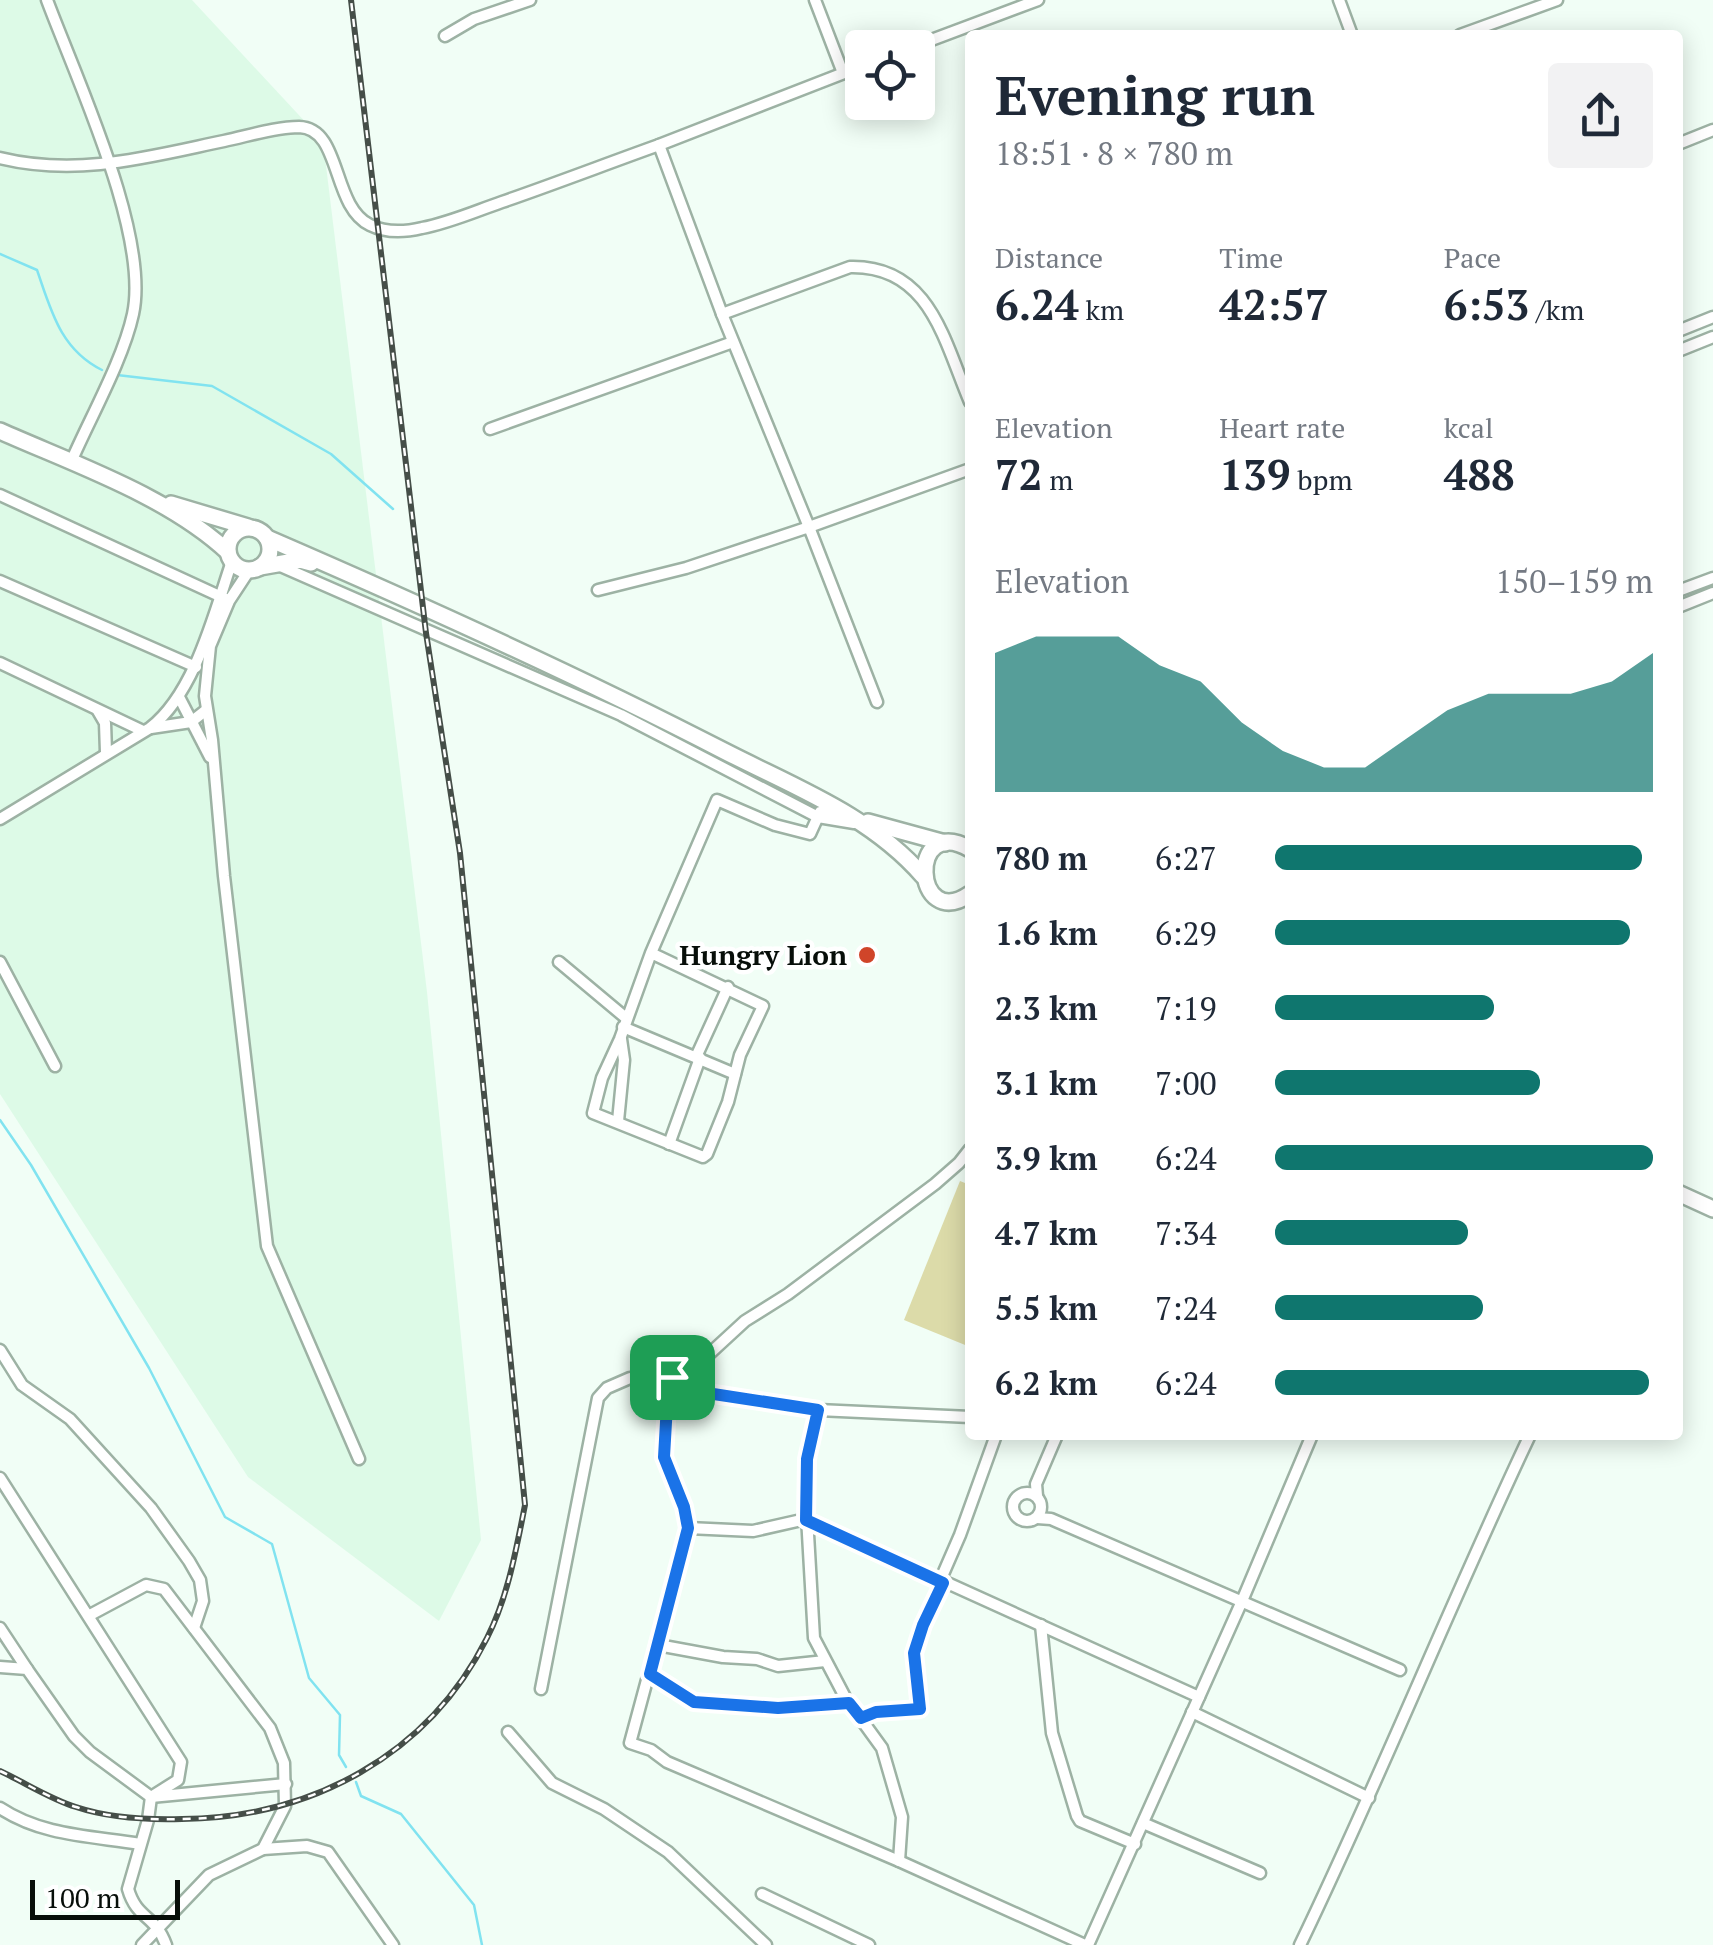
<!DOCTYPE html>
<meta charset="utf-8">
<style>
body{margin:0;font-family:"PT Serif",serif;background:#f2f2f3;color:#1f2937;height:100vh;display:flex;flex-direction:column;font-size:38px;white-space:nowrap}
*{box-sizing:border-box;margin:0}
p{font-size:32px;color:#747a83}
.icon{flex:none;width:55px;height:55px;fill:none;stroke:currentColor;stroke-width:2;stroke-linecap:round;stroke-linejoin:round}
.map{position:relative;flex:1;overflow:hidden}
.drawer{position:absolute;left:965px;top:30px;width:718px;height:1410px;display:flex;flex-direction:column;background:#fff;border-radius:10px;box-shadow:0 5px 25px #0003}
.drawer>*{flex:none}
.tools{position:absolute;left:845px;top:30px;display:grid;gap:20px}
.tools a{display:grid;place-items:center;width:90px;height:90px;border-radius:10px;background:#fff;box-shadow:0 5px 25px #0003;font-size:50px}
.scale{position:absolute;left:30px;bottom:25px;width:150px;box-sizing:border-box;padding-left:10px;border:5px solid #070e09;border-top:0;font-size:28px;line-height:35px;white-space:nowrap;color:#070e09;-webkit-text-stroke:8px #fff;paint-order:stroke}
.pin{position:absolute;display:grid;place-items:center;width:85px;height:85px;color:#fff;margin:-42px;border-radius:20px;box-shadow:0 5px 15px #0006}
.round{display:grid;place-items:center;flex:none;width:105px;height:105px;border-radius:10px;background:#f2f2f3}
.headline{display:flex;align-items:center;justify-content:space-between;height:170px;padding:0 30px}
h1{font-size:55px;font-weight:800;line-height:75px}
.figures{display:grid;grid-template-columns:repeat(3,1fr);gap:15px;height:170px;padding:10px 30px}
.figures div{display:grid;align-content:center}
.figures b{font-size:42px;font-weight:800}
.figures small{font-size:28px;font-weight:400}
.figures p{font-size:28px}
.chart{height:280px;padding:20px 30px}
.chart p{display:flex;justify-content:space-between}
.chart svg{width:100%;height:180px;margin-top:10px;fill:#0f766e;opacity:.7}
ul{padding:0 30px;list-style:none;font-size:32px}
li{display:grid;grid-template-columns:160px 120px 1fr;align-items:center;height:75px}
li i{height:25px;border-radius:12px;background:#0f766e}
.map>svg:first-child{display:block}
</style>
<div class="map">
<svg width="1713" height="1945" viewBox="0 0 1713 1945">
<rect width="100%" height="100%" fill="#f1fef6"/>
<path fill="#ddfae7" d="M0,0H192L323,141L427,992L481,1540L439,1621L248,1477L0,1094Z"/>
<path fill="#dcdba9" d="M960,1181L970,1185V1347L904,1320Z"/>
<g fill="none" stroke-linecap="round" stroke-linejoin="round">
<g stroke="#81e3f0" stroke-width="2.5">
<path d="M0,254L37,270C51,310 60,349 102,370"/>
<path d="M117,375L212,386L331,454L393,509"/>
<path d="M0,1120L31,1165L149,1368L225,1517L272,1544L309,1678L340,1715L339,1755L346,1767"/>
<path d="M356,1782L361,1796L401,1814L474,1905L482,1945"/>
</g>
<defs>
<g id="minor">
<path d="M47,0C76,78 150,235 133,314C123,360 90,418 71,462"/>
<path d="M815,0L843,73"/>
<path d="M1339,0L1352,35"/>
<path d="M1460,35L1557,0"/>
<path d="M445,36L474,19L530,0"/>
<path d="M910,48L1038,0"/>
<path d="M862,66L659,145L722,314L809,527L970,469"/>
<path d="M1678,144L1713,130"/>
<path d="M0,158C78,177 148,157 224,141C248,136 275,127 299,127C342,128 331,206 370,225C386,233 405,232 422,228C449,223 476,211 502,202C554,184 606,164 659,145"/>
<path d="M722,314L850,267C930,265 944,341 970,402"/>
<path d="M1678,331L1713,317"/>
<path d="M1678,351L1713,337"/>
<path d="M490,429L733,342"/>
<path d="M0,495L226,599"/>
<path d="M278,565L621,715L818,817L854,823"/>
<path d="M250,569L229,601L210,646L205,696L212,740L224,876L267,1246L359,1459"/>
<path d="M0,581L196,667"/>
<path d="M598,590L686,568L809,527L877,702"/>
<path d="M1678,591L1713,578"/>
<path d="M1678,607L1713,593"/>
<path d="M0,663L143,731"/>
<path d="M179,697L210,757"/>
<path d="M98,711L105,723L106,752"/>
<path d="M151,728L191,722L205,711"/>
<path d="M0,819L150,728C195,693 214,614 232,561"/>
<path d="M651,953L763,1006L740,1055L728,1102L707,1154L703,1157L593,1113L602,1078L620,1039L651,953L717,800L775,825L810,834L820,812L840,810"/>
<path d="M0,962L55,1066"/>
<path d="M559,962L626,1018"/>
<path d="M623,1027L735,1074"/>
<path d="M696,1057L728,987"/>
<path d="M618,1121L624,1060L621,1039"/>
<path d="M669,1144L700,1058"/>
<path d="M0,1350L22,1385L70,1419L151,1508L189,1561L200,1580L203,1601L194,1628"/>
<path d="M672,1377L668,1387L664,1457L684,1507L688,1528L630,1743L651,1750L667,1762L899,1861L1085,1945"/>
<path d="M671,1378L707,1356L745,1321L788,1294L935,1184L959,1163L970,1149"/>
<path d="M818,1410L805,1482L814,1638L845,1697L882,1748L902,1817L899,1861"/>
<path d="M0,1478L181,1762L178,1780L151,1797"/>
<circle cx="1027" cy="1507" r="14"/>
<path d="M1037,1496L1036,1484L1057,1435"/>
<path d="M1037,1518L1051,1519L1400,1670"/>
<path d="M688,1528L753,1531L806,1519L1199,1697"/>
<path d="M940,1581L960,1535L996,1435"/>
<path d="M90,1615L146,1585L164,1589L270,1728L284,1763L285,1806L263,1849L209,1875L142,1945"/>
<path d="M1041,1625L1052,1733L1077,1816L1080,1821L1135,1844"/>
<path d="M0,1628L27,1669"/>
<path d="M658,1645L723,1657L757,1659L778,1666L825,1661"/>
<path d="M0,1667L27,1669L74,1736L90,1752L151,1797L286,1784"/>
<path d="M649,1674L694,1702L778,1708L849,1703"/>
<path d="M541,1689L598,1398L607,1388L630,1378L818,1410L970,1417"/>
<path d="M1192,1712L1369,1798"/>
<path d="M861,1718L876,1712L920,1709L914,1653L923,1625L943,1583"/>
<path d="M508,1732L552,1783L604,1809L668,1852L766,1945"/>
<path d="M151,1797L148,1820L128,1889C137,1920 155,1914 166,1945"/>
<path d="M0,1808C42,1836 92,1836 140,1844"/>
<path d="M1143,1823L1260,1873"/>
<path d="M263,1849L307,1846L328,1852L393,1945"/>
<path d="M762,1894L869,1945"/>
<path d="M1088,1945L1242,1601L1312,1435"/>
<path d="M1300,1945C1381,1777 1450,1604 1530,1435"/>
</g>
<g id="highway">
<path d="M0,431C74,464 168,496 228,552"/>
<path d="M171,504L248,527"/>
<circle cx="249" cy="549" r="21"/>
<path d="M267,538C422,605 575,674 724,751C794,787 870,815 923,876"/>
<path d="M260,567L300,560L311,563"/>
<path d="M868,822L945,843"/>
<path d="M970,849C907,813 913,933 970,894"/>
<path d="M1678,1193L1713,1209"/>
</g>
</defs>
<use href="#minor" stroke="#9db2a4" stroke-width="15"/>
<use href="#highway" stroke="#9db2a4" stroke-width="20"/>
<use href="#minor" stroke="#fff" stroke-width="10"/>
<use href="#highway" stroke="#fff" stroke-width="15"/>
<defs>
<path id="rail" d="M0,1771C24,1782 50,1799 76,1807C109,1818 147,1820 182,1819C310,1818 428,1756 487,1638C508,1597 516,1550 525,1505L460,853L426,633L351,0"/>
</defs>
<use href="#rail" stroke="#454e48" stroke-width="6"/>
<use href="#rail" stroke="#fff" stroke-width="2.5" stroke-dasharray="8" stroke-linecap="butt"/>
</g>
<g fill="none" stroke-linecap="round" stroke-linejoin="round">
<defs>
<path id="route" d="M672,1377L661,1384L668,1387L664,1457L684,1507L688,1528L650,1674L694,1702L778,1708L849,1703L861,1718L876,1712L920,1709L914,1653L923,1625L943,1583L806,1520L807,1459L818,1410L668,1387L672,1377"/>
</defs>
<use href="#route" stroke="#fff" stroke-width="20"/>
<use href="#route" stroke="#1a73e8" stroke-width="12"/>
</g>
<circle fill="#d04529" stroke="#fff" stroke-width="4" cx="867" cy="955" r="10"/>
<g text-anchor="middle" stroke-width="9" stroke-linejoin="round" paint-order="stroke">
<g font-size="28" font-weight="bold" fill="#070e09" stroke="#fff" text-anchor="end">
<text x="847" y="965">Hungry Lion</text>
</g>
</g>
</svg>
<div class="tools">
<a><svg class="icon" aria-label="locate" viewBox="0 0 24 24"><circle cx="12" cy="12" r="6"/><path d="M12 2v4M12 18v4M2 12h4M18 12h4"/></svg></a>
</div>
<div class="scale">100 m</div>
<div class="pin" style="left:672px;top:1377px;background:#1e9e55"><svg class="icon" aria-label="arrive" viewBox="0 0 24 24"><path d="M6 21V4h12l-3 4 3 4H6"/></svg></div>
<section class="drawer">
<div class="headline"><div><h1>Evening run</h1><p>18:51 · 8 × 780 m</p></div><a class="round"><svg class="icon" aria-label="share" viewBox="0 0 24 24"><path d="M12 15V3M7 8l5-5 5 5M5 13v7h14v-7"/></svg></a></div>
<div class="figures">
<div><p>Distance</p><b>6.24<small> km</small></b></div>
<div><p>Time</p><b>42:57</b></div>
<div><p>Pace</p><b>6:53<small> /km</small></b></div>
</div>
<div class="figures">
<div><p>Elevation</p><b>72<small> m</small></b></div>
<div><p>Heart rate</p><b>139<small> bpm</small></b></div>
<div><p>kcal</p><b>488</b></div>
</div>
<div class="chart"><p><span>Elevation</span>150–159 m</p>
<svg viewBox="0 0 160 44" preserveAspectRatio="none"><path d="M0 44V10L10 6L20 6L30 6L40 13L50 17L60 27L70 34L80 38L90 38L100 31L110 24L120 20L130 20L140 20L150 17L160 10V44z"/></svg>
</div>
<ul>
<li><b>780 m</b>6:27<i style="width:97%"></i></li>
<li><b>1.6 km</b>6:29<i style="width:94%"></i></li>
<li><b>2.3 km</b>7:19<i style="width:58%"></i></li>
<li><b>3.1 km</b>7:00<i style="width:70%"></i></li>
<li><b>3.9 km</b>6:24<i style="width:100%"></i></li>
<li><b>4.7 km</b>7:34<i style="width:51%"></i></li>
<li><b>5.5 km</b>7:24<i style="width:55%"></i></li>
<li><b>6.2 km</b>6:24<i style="width:99%"></i></li>
</ul>
</section>
</div>
